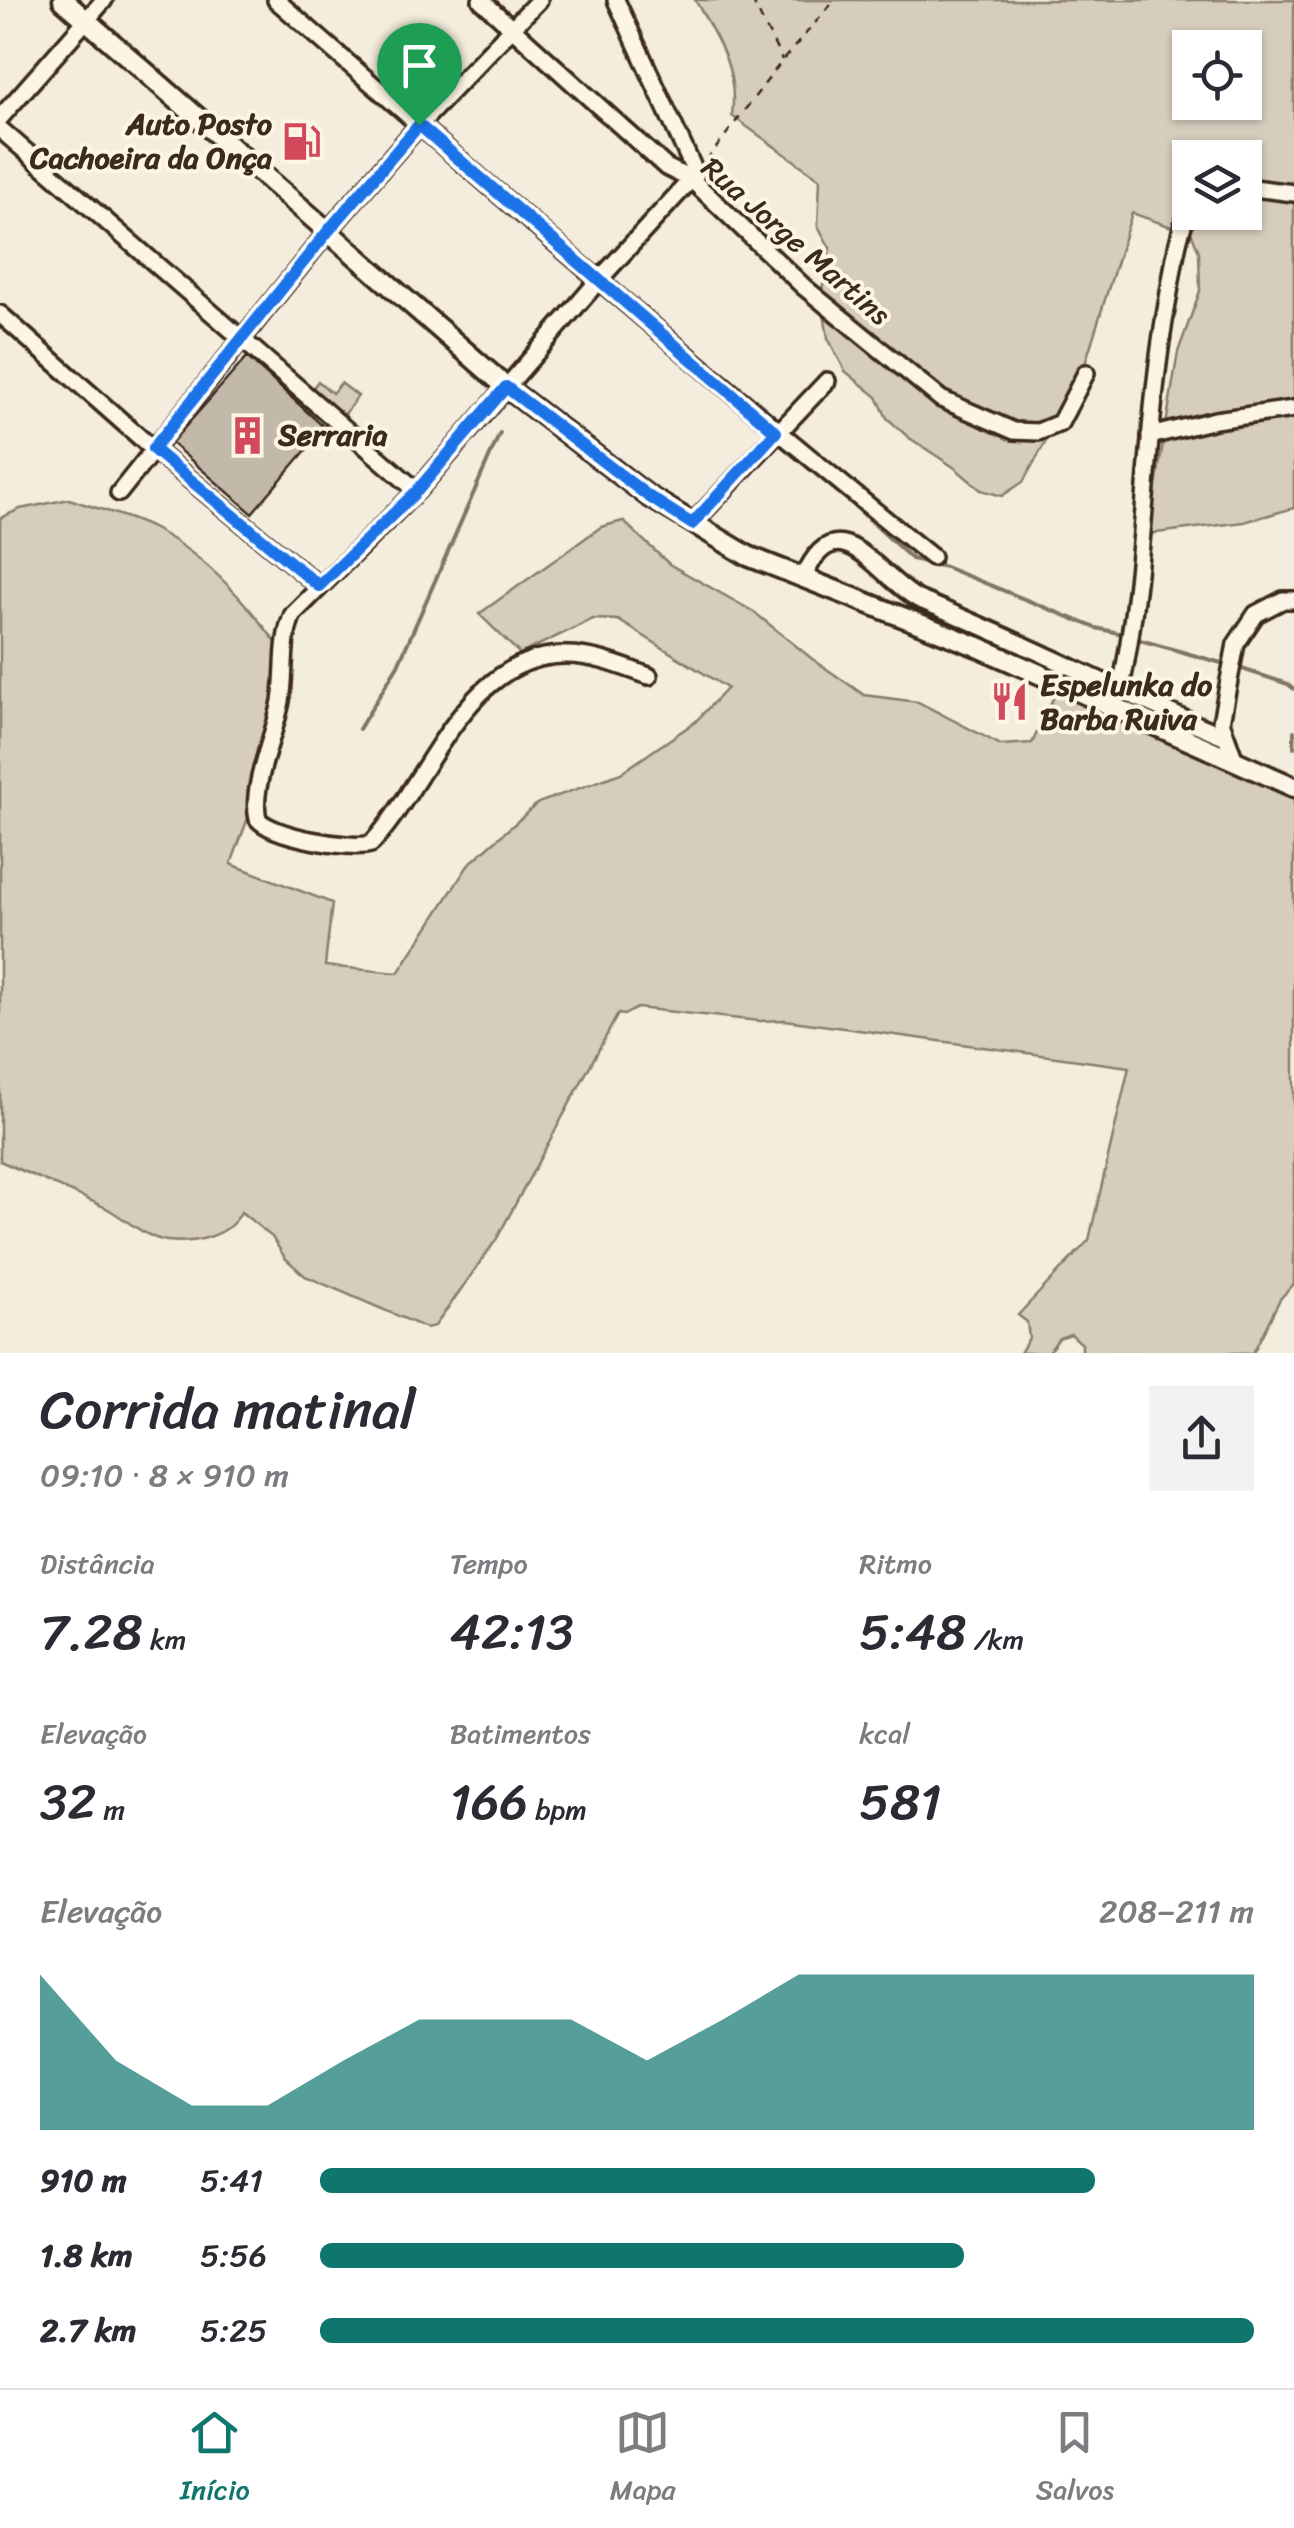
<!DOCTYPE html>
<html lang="pt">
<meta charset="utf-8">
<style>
body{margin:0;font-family:Sriracha,sans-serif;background:#f2f2f3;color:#2b2b33;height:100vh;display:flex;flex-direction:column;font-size:38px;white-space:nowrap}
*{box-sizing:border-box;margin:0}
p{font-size:32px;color:#7c7c81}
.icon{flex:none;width:55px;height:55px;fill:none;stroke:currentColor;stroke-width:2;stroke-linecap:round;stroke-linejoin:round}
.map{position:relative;height:1353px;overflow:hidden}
.panel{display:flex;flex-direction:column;background:#fff;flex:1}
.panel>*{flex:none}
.fabs{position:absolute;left:1172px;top:30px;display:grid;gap:20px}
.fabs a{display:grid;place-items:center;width:90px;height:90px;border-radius:0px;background:#fff;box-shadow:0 2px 8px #0004;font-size:50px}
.pin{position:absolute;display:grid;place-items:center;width:85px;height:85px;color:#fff;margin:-102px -42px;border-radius:50% 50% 50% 0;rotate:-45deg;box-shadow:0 0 10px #0007}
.pin .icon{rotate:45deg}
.round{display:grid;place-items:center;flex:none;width:105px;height:105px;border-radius:0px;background:#f2f2f3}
.overview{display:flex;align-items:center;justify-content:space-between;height:170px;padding:0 40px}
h1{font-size:55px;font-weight:600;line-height:75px}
.metrics{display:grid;grid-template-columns:repeat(3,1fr);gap:15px;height:170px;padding:10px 40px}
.metrics div{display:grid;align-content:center}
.metrics b{font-size:50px;font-weight:600}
.metrics small{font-size:28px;font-weight:400}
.metrics p{font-size:28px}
.chart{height:280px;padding:20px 40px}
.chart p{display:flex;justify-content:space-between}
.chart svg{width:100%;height:180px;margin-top:10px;fill:#0f766e;opacity:.7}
ul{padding:0 40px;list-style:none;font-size:32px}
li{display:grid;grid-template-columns:160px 120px 1fr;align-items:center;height:75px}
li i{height:25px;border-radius:12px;background:#0f766e}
.tab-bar{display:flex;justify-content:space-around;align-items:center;height:140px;border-top:2px solid #e1e1e2;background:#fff;font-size:28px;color:#7c7c81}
.tab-bar a{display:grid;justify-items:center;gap:5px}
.tab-bar .selected{color:#0f766e}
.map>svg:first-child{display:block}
</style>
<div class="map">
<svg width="1294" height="1353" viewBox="0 0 1294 1353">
<rect width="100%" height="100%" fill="#f4eddd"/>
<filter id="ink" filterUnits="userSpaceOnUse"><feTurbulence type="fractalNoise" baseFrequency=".01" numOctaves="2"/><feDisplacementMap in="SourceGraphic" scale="20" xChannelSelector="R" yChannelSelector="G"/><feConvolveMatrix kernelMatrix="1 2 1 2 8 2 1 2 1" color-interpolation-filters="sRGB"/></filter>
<g filter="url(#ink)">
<g fill="#d6cdbd" stroke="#887c6e" stroke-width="2.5" fill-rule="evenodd">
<path d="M695,0H1294V508L1244,522L1148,534L1178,352L1200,291L1199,252L1192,234L1132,213L1079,383L1023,482L1002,496L981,490L955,468L908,437L887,418L877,397L845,371L828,338L821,296L830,248L818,226L820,179L732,116C738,68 718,40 695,0ZM1190,48H1245V102H1190ZM1190,158H1245V212H1190Z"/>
<path d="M318,381L332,393L341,383L358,396L342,418L309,393Z"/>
<path d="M69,499C97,509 130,516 156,530C211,559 253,610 288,659L261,783L231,864L332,903L325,966L398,973L469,864L538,803L621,773L695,722L727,688L618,620L593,619L520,654L479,614L601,527L623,521L669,564L754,612L811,658L864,695L918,702L1001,745L1032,743L1057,690L1294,792V1284L1280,1299L1253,1353H1082V1344L1071,1334L1059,1338L1048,1353H1020L1029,1338L1027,1322L1018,1315L1089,1240L1129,1067L785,1020L759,1021L637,1008L624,1015L618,1014L496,1240L435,1326L426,1328L305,1276L285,1258L272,1237L241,1212C229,1237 193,1244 167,1241C145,1238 125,1218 106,1208C72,1191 35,1177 0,1161V518L20,509Z"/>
</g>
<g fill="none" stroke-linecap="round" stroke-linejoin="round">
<g stroke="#817466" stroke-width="4">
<path d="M834,487L912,559L945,567L1096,628L1123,634"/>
<path d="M1140,640L1225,664"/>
<path d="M1242,669L1288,684L1294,689"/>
<path d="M359,729L398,665L500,433"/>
<path d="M1294,731V747"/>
</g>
</g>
<path fill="#c3b9aa" stroke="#3b2a1e" stroke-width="2.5" d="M247,357L325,428L252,513L171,443Z"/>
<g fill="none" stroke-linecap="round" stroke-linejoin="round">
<defs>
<g id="minor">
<path d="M276,0C492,189 708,377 932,557"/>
<path d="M481,0L666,167L692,180L804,287L941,399L1014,431L1038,432L1060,423L1086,373"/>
<path d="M616,0L696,174L598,281L417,491L293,614C281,640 286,673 281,701C275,735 250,787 258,819C271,836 350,850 371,844C429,783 466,653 567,655C595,655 623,667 649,676"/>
<path d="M0,118L104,0"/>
<path d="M0,129L417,491"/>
<path d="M1245,187L1294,193"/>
<path d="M0,314L153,449L319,586"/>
<path d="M1150,436L1215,420L1294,409"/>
<path d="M119,493L329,230L419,125L539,0"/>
<path d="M692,524L827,381"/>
<path d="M803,579C837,499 875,575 918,599C1022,641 1121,693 1224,736"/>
<path d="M1120,692C1147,565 1144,432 1167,304C1173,272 1176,237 1190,207"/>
<path d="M1235,761L1221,722L1236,644L1256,614L1283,600H1294"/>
</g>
<path id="major" d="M63,0L506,387L648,496L748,556L976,646L1294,787"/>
</defs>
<use href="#minor" stroke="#3b2a1e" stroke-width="22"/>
<use href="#major" stroke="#3b2a1e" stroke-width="25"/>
<g stroke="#3b2a1e" stroke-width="2.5" stroke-dasharray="8 8" stroke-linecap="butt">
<path d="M752,0L782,60"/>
<path d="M706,161L782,61L835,0"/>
</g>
<use href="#minor" stroke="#fcf5e5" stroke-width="15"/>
<use href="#major" stroke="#fcf5e5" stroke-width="18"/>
</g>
</g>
<g fill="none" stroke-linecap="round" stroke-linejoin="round" filter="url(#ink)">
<defs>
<path id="route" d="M419,125L776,432L692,524L648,496L506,387L417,491L319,586L153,449L329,230Z"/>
</defs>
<use href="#route" stroke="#fff" stroke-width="20"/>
<use href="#route" stroke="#1a73e8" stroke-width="12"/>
</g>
<defs>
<symbol id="fuel-bare" viewBox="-9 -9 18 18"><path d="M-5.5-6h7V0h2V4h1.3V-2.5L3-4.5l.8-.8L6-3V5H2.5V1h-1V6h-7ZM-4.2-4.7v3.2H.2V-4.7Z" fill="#d1495b" stroke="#fcf5e5" stroke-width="2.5" paint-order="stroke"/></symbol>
<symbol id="building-bare" viewBox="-9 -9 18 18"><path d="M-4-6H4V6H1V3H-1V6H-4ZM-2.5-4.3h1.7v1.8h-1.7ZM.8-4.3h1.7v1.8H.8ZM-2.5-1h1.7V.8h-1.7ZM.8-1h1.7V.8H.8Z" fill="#d1495b" stroke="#fcf5e5" stroke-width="2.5" paint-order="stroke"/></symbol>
<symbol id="restaurant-bare" viewBox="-9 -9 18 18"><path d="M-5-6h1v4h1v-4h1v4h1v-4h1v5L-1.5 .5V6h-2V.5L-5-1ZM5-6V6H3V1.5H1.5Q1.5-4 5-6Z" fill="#d1495b" stroke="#fcf5e5" stroke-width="2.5" paint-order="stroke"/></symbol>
</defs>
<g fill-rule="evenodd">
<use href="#fuel-bare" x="274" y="114" width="55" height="55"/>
<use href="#building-bare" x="220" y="408" width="55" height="55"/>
<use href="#restaurant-bare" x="982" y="674" width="55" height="55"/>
</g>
<g text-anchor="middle" stroke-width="8" stroke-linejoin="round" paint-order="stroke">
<g font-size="30" font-weight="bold" fill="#3b2a1e" stroke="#fcf5e5" text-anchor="start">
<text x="272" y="134" text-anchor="end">Auto Posto<tspan x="272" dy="34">Cachoeira da Onça</tspan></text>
<text x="278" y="445">Serraria</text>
<text x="1040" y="695">Espelunka do<tspan x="1040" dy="34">Barba Ruiva</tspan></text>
</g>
<g font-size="30" fill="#3b2a1e" stroke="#fcf5e5">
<text transform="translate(796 241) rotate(41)" y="10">Rua Jorge Martins</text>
</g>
</g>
</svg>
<div class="fabs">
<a><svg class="icon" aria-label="locate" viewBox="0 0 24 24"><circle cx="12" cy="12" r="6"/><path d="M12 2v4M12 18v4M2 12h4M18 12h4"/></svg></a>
<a><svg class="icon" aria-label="layers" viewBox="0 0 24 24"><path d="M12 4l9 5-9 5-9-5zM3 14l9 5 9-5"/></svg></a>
</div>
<div class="pin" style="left:419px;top:125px;background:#1e9e55"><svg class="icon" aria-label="arrive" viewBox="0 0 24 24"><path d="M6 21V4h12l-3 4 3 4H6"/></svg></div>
</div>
<section class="panel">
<div class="overview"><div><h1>Corrida matinal</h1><p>09:10 · 8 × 910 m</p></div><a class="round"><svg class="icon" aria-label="share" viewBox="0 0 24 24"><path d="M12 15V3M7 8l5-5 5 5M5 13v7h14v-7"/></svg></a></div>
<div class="metrics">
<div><p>Distância</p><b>7.28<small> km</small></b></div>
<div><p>Tempo</p><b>42:13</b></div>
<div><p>Ritmo</p><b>5:48<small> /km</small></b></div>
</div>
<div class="metrics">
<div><p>Elevação</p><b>32<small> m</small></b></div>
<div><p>Batimentos</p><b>166<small> bpm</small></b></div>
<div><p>kcal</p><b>581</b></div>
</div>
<div class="chart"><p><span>Elevação</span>208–211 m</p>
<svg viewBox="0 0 160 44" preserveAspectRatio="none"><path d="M0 44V6L10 27L20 38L30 38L40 27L50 17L60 17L70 17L80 27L90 17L100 6L110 6L120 6L130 6L140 6L150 6L160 6V44z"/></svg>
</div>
<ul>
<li><b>910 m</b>5:41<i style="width:83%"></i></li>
<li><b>1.8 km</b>5:56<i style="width:69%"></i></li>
<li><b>2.7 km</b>5:25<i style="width:100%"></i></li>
</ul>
</section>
<nav class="tab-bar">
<a class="selected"><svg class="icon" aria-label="home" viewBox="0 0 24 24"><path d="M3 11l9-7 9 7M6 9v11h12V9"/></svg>Início</a>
<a><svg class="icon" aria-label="map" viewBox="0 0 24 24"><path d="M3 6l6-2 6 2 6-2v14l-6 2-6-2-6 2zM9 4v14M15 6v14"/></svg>Mapa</a>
<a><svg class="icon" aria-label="saved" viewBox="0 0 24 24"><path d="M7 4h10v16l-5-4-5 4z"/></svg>Salvos</a>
</nav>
